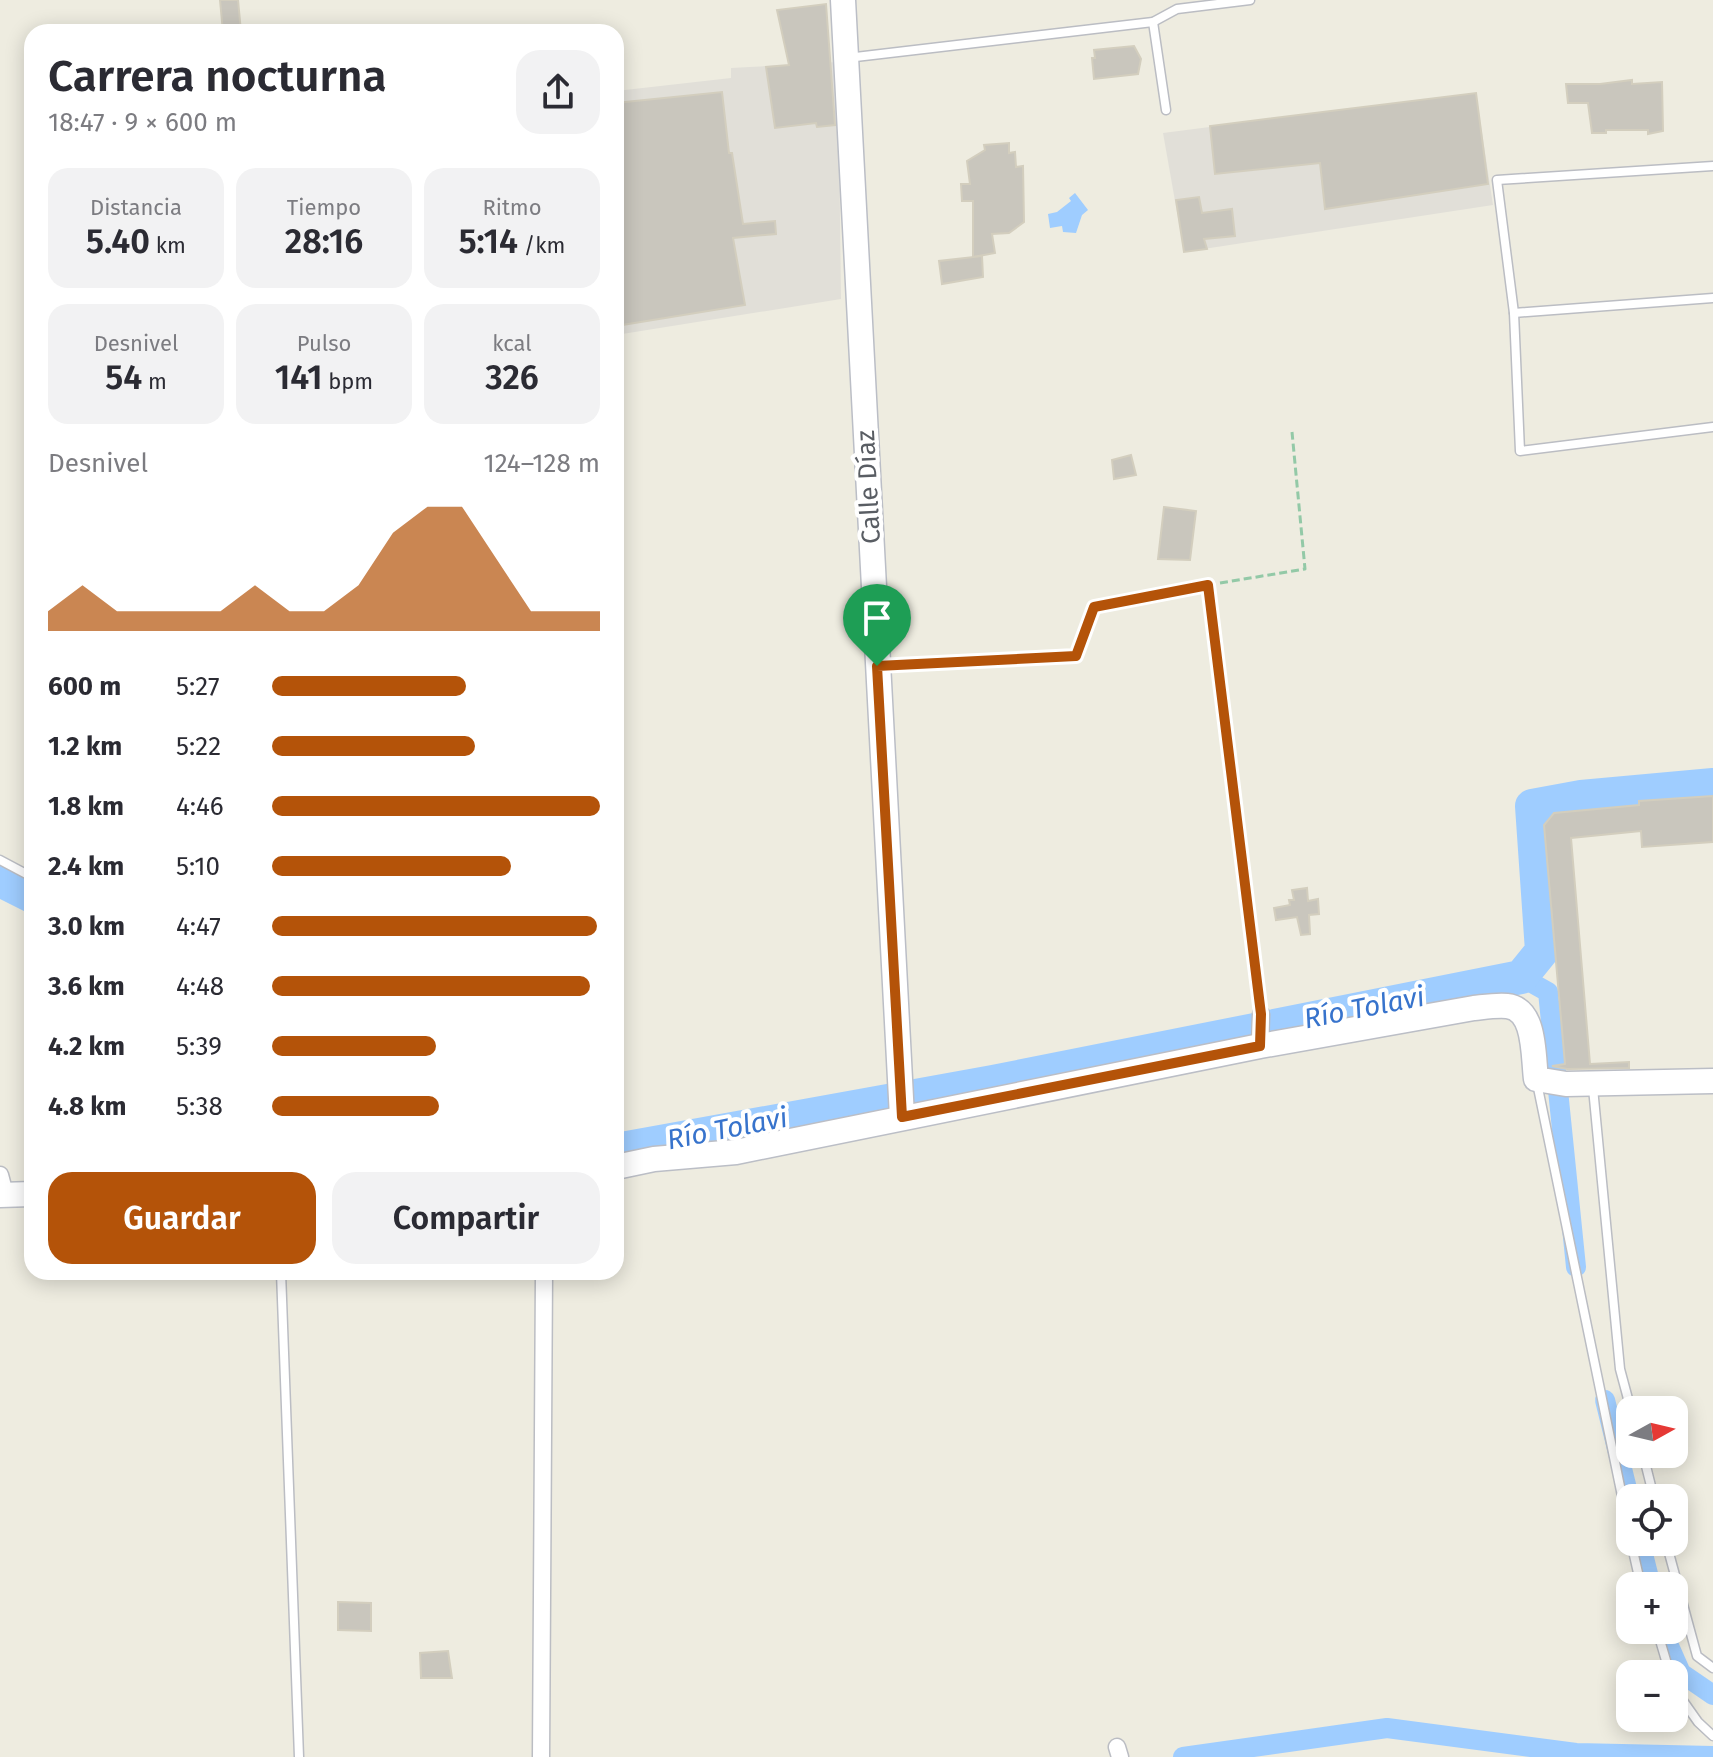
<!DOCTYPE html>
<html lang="es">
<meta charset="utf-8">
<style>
body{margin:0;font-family:"Fira Sans",sans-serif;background:#f2f2f3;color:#2b2b33;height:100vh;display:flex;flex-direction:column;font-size:30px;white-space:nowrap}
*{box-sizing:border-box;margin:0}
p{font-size:26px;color:#7c7c81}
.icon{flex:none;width:44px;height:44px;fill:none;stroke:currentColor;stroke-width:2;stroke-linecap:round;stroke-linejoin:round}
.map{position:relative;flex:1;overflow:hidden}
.drawer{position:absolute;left:24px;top:24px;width:600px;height:1256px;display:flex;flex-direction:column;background:#fff;border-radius:24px;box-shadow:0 4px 20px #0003}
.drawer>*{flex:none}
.needle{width:52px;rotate:82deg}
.fabs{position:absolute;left:1616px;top:1396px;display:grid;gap:16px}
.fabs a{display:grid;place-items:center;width:72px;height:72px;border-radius:16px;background:#fff;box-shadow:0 4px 20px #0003;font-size:40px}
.pin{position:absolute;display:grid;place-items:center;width:68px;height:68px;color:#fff;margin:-82px -34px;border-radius:50% 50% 50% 0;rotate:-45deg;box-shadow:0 0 8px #0007}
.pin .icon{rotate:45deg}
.round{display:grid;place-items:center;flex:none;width:84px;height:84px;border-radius:24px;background:#f2f2f3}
.overview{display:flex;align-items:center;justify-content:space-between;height:136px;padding:0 24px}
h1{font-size:44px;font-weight:600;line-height:60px}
.metrics{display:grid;grid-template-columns:repeat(3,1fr);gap:12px;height:136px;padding:8px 24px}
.metrics div{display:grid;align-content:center;border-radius:20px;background:#f2f2f3;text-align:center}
.metrics b{font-size:34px;font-weight:600}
.metrics small{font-size:22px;font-weight:400}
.metrics p{font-size:22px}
.chart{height:224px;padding:16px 24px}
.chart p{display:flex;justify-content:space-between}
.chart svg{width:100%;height:144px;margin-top:8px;fill:#b45309;opacity:.7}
.primary-button{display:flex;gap:16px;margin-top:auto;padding:16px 24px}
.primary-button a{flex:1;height:92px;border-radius:24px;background:#b45309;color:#fff;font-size:32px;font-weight:600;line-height:92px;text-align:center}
.primary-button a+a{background:#f2f2f3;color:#2b2b33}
ul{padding:0 24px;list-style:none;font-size:26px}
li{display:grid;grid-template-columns:128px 96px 1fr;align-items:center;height:60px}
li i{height:20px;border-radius:10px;background:#b45309}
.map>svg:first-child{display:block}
</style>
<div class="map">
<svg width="1713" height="1757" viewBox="0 0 1713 1757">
<rect width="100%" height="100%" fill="#eeece0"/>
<g fill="#e1dfd8">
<path d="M838,62L841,299L616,335V91L731,78V68Z"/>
<path d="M1476,93L1493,205L1184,252L1163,133Z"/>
</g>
<path fill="#9fcdff" d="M1075,193L1088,210L1082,215L1076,233L1063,232L1062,226L1050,228L1048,214L1057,212L1071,201L1069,198Z"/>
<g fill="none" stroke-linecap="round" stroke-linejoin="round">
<g stroke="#9fcdff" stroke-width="20">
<path d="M1521,977L1548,992L1576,1267"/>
<path d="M1605,1400L1630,1501"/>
<path d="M1640,1542L1651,1586"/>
<path d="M1662,1630L1681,1673L1713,1695"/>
<path d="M1183,1757L1387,1728L1576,1753L1713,1756"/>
</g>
<g stroke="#9fcdff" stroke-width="34">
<path d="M0,880L32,896"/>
<path d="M616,1150L993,1082L1521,977L1542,951L1532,806L1581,797L1713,785"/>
</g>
</g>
<g fill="#c9c6bd" stroke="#d3cebe" stroke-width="2">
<path d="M220,0H238L241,32H223Z"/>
<path d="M826,4L835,125L817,127L816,123L775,128L766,67L789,65L777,10Z"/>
<path d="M1134,46L1141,59L1138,74L1094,79L1092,58H1095L1094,50Z"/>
<path d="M1632,80V84L1662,82L1663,131L1648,134V130H1606V133H1592L1588,103H1568L1566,84H1600Z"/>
<path d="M722,92L729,153H732L743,224L775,221L776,234L733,238L745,305L616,326V103Z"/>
<path d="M1476,93L1488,184L1325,209L1320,163L1215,174L1210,126Z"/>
<path d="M1009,143V153L1015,152L1016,167L1023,166L1024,222L1009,233L992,234L995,253L973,257V201H962L961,184H970L967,161L985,150L984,145Z"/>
<path d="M1199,197L1202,213L1232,209L1235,236L1204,239L1207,249L1184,252L1176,200Z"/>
<path d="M982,256L983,277L942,284L939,261Z"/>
<path d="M1131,455L1136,475L1114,479L1112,460Z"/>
<path d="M1164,507L1196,511L1190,560L1158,559Z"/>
<path d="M1713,796V842L1642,847L1641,831L1571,838L1590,1064L1629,1062V1068L1567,1069L1552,1066L1565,1064L1544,825L1554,813L1639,805V801Z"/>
<path d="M1307,888L1308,901L1318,899L1319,914L1309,915L1310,934L1301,935L1297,917L1276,920L1274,908L1290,905L1289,900H1294L1292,890Z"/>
<path d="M338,1602L371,1603V1631L338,1630Z"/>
<path d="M448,1651L452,1678H421L420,1653Z"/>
</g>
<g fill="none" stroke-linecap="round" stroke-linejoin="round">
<defs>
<g id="lane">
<path d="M1153,22L1166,110"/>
<path d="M847,58L1153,22L1177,9L1250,0"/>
<path d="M1713,166L1497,180L1514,313L1520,451L1713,427"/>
<path d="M1514,313L1713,298"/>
<path d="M882,666L1076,656L1094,607L1208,585L1261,1014"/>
<path d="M0,860L32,877"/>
<path d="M1537,1083L1630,1535"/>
<path d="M1593,1088L1620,1369L1631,1410"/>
<path d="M281,1272L299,1757"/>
<path d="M1643,1454L1654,1498"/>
<path d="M1631,1542L1641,1586"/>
<path d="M1666,1542L1697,1656L1713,1668"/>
<path d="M1657,1630L1670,1674"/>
<path d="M1674,1688L1698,1722L1713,1736"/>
</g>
<g id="street">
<path d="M1260,1046L1261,1014"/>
<path d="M0,1175L5,1194"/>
<path d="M1117,1747L1120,1757"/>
<path d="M541,1757L544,1272"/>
</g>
<g id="secondary">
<path d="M843,0L902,1117"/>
<path d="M616,1167L654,1159L736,1152L1260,1046L1474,1008C1484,1007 1496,1005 1507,1006C1536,1009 1533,1056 1536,1079L1566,1084L1713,1081"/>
<path d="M0,1195L32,1194"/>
</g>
</defs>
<use href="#lane" stroke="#bbbdc3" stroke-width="11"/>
<use href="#street" stroke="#bbbdc3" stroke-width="19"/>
<use href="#secondary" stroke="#bbbec6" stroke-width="27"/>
<path stroke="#93c9a7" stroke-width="3" stroke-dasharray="8 4" stroke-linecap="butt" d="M1220,583L1305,569L1292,432"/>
<use href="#lane" stroke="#fff" stroke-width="8"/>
<use href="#street" stroke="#fff" stroke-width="16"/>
<use href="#secondary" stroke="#fff" stroke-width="24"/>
</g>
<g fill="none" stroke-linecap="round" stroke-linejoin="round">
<defs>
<path id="route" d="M1208,585L1261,1014L1260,1046L902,1117L877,666L1076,656L1094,607Z"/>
</defs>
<use href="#route" stroke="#fff" stroke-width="16"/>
<use href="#route" stroke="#b45309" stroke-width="10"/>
</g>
<g text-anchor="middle" stroke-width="8" stroke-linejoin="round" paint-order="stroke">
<g font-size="26" fill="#595d63" stroke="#fff">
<text transform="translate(868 487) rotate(-93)" y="9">Calle Díaz</text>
</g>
<g font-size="28" font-style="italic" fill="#3773cc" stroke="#fff">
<text transform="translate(1364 1007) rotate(-11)" y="10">Río Tolavi</text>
<text transform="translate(727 1128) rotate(-11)" y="10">Río Tolavi</text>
</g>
</g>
</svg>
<div class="fabs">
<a><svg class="needle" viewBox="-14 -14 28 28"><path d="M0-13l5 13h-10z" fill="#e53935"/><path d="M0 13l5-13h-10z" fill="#7c7c81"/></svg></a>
<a><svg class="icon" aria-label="locate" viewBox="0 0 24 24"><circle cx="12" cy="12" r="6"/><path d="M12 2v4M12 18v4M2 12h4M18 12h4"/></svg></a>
<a>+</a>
<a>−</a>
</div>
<div class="pin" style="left:877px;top:666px;background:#1e9e55"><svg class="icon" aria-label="arrive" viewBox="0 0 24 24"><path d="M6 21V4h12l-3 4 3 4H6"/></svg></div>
<section class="drawer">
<div class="overview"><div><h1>Carrera nocturna</h1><p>18:47 · 9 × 600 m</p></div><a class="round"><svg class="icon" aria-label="share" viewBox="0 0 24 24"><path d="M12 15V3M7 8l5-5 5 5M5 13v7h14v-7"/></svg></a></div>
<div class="metrics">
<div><p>Distancia</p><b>5.40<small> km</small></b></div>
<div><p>Tiempo</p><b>28:16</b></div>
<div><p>Ritmo</p><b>5:14<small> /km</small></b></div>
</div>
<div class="metrics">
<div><p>Desnivel</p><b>54<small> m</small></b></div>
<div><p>Pulso</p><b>141<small> bpm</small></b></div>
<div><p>kcal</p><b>326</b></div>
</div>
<div class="chart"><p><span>Desnivel</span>124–128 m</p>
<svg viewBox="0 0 160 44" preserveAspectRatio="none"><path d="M0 44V38L10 30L20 38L30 38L40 38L50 38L60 30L70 38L80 38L90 30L100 14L110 6L120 6L130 22L140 38L150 38L160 38V44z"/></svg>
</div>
<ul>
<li><b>600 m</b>5:27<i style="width:59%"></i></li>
<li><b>1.2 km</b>5:22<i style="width:62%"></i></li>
<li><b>1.8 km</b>4:46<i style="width:100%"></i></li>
<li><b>2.4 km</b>5:10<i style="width:73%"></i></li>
<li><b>3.0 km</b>4:47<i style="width:99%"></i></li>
<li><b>3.6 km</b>4:48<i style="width:97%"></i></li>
<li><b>4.2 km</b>5:39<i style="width:50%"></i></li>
<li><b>4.8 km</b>5:38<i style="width:51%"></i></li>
</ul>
<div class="primary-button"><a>Guardar</a><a>Compartir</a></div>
</section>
</div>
